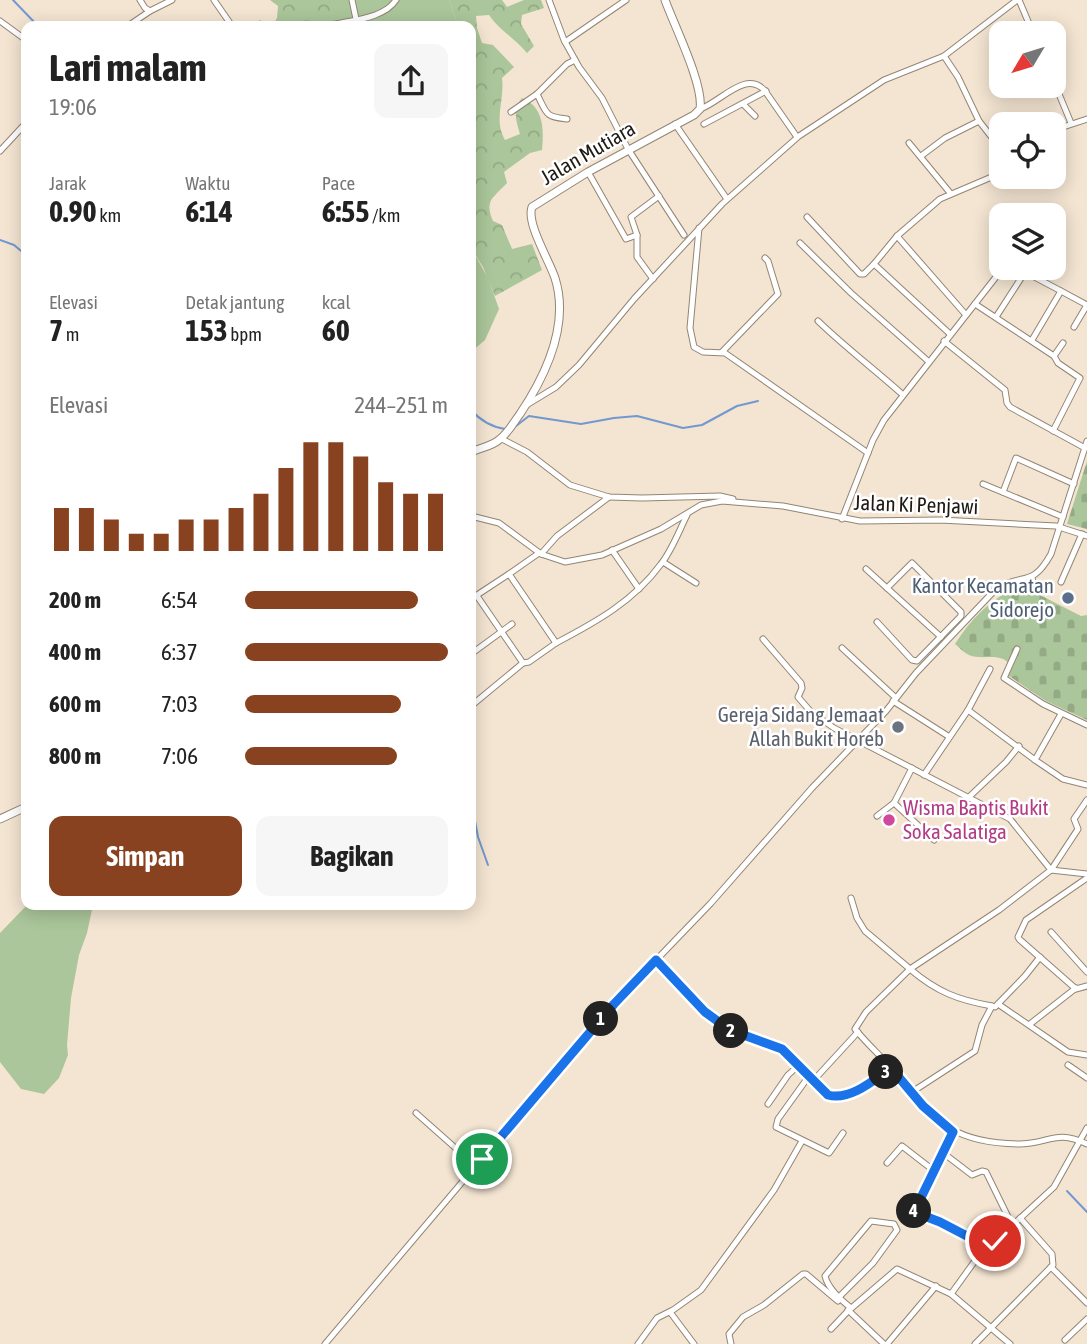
<!DOCTYPE html>
<html lang="id">
<meta charset="utf-8">
<style>
body{margin:0;font-family:"Asap Condensed",sans-serif;background:#f6f6f6;color:#222;height:100vh;display:flex;flex-direction:column;font-size:26px;white-space:nowrap}
*{box-sizing:border-box;margin:0}
p{font-size:23px;color:#767676}
.icon{flex:none;width:38px;height:38px;fill:none;stroke:currentColor;stroke-width:2;stroke-linecap:round;stroke-linejoin:round}
.map{position:relative;flex:1;overflow:hidden}
.details{position:absolute;left:21px;top:21px;width:455px;height:889px;display:flex;flex-direction:column;background:#fff;border-radius:14px;box-shadow:0 4px 18px #0003}
.details>*{flex:none}
.needle{width:46px;rotate:232deg}
.tools{position:absolute;left:989px;top:21px;display:grid;gap:14px}
.tools a{display:grid;place-items:center;width:77px;height:77px;border-radius:14px;background:#fff;box-shadow:0 4px 18px #0003;font-size:35px}
.pin{position:absolute;display:grid;place-items:center;width:60px;height:60px;color:#fff;margin:-30px;border:4px solid #fff;border-radius:50%;box-shadow:0 2px 7px #0007}
.km{position:absolute;width:35px;height:35px;margin:-18px;border-radius:50%;background:#222;color:#fff;font-size:19px;line-height:35px;text-align:center}
.round{display:grid;place-items:center;flex:none;width:74px;height:74px;border-radius:14px;background:#f6f6f6}
.head{display:flex;align-items:center;justify-content:space-between;height:119px;padding:0 28px}
h1{font-size:38px;font-weight:700;line-height:52px}
.stats{display:grid;grid-template-columns:repeat(3,1fr);gap:10px;height:119px;padding:7px 28px}
.stats div{display:grid;align-content:center}
.stats b{font-size:30px;font-weight:700}
.stats small{font-size:19px;font-weight:400}
.stats p{font-size:19px}
.chart{height:196px;padding:14px 28px}
.chart p{display:flex;justify-content:space-between}
.chart svg{width:100%;height:126px;margin-top:7px;stroke:#89421f;stroke-width:6}
.button{display:flex;gap:14px;margin-top:auto;padding:14px 28px}
.button a{flex:1;height:80px;border-radius:14px;background:#89421f;color:#fff;font-size:28px;font-weight:700;line-height:80px;text-align:center}
.button a+a{background:#f6f6f6;color:#222}
ul{padding:0 28px;list-style:none;font-size:23px}
li{display:grid;grid-template-columns:112px 84px 1fr;align-items:center;height:52px}
li i{height:18px;border-radius:9px;background:#89421f}
.map>svg:first-child{display:block}
</style>
<div class="map">
<svg width="1087" height="1344" viewBox="0 0 1087 1344">
<defs>
<pattern id="forest-crowns" width="20" height="18" patternUnits="userSpaceOnUse" patternTransform="scale(1.75)"><rect width="20" height="18" fill="#abc69a"/><path d="M2 6a3 3 0 1 1 6 0M12 15a3 3 0 1 1 6 0" fill="none" stroke="#93aa84"/></pattern>
<pattern id="cemetery-stones" width="16" height="16" patternUnits="userSpaceOnUse" patternTransform="scale(1.75)"><rect width="16" height="16" fill="#abc69a"/><path d="M2 7V4a2 2 0 0 1 4 0v3zM10 15v-3a2 2 0 0 1 4 0v3z" fill="#93aa84"/></pattern>
</defs>
<rect width="100%" height="100%" fill="#f4e5d2"/>
<g fill="#abc69a">
<path d="M357,0H449L458,26H316L339,19Z"/>
<path d="M471,248L488,278L499,309L485,340L471,352Z"/>
<path d="M27,905H93L87,933L79,955L71,998L67,1045L68,1055L59,1078L44,1094L21,1089L0,1062V933Z"/>
</g>
<g fill="url(#forest-crowns)">
<path d="M270,0H357C341,35 289,26 258,26L259,20L273,25L277,18L278,6Z"/>
<path d="M449,0H502L507,7L524,0H541L544,8L522,15L521,24L534,46L527,53C515,38 499,30 489,15L476,16L477,28L482,43L493,45L514,67L502,78C505,100 493,119 505,140L520,134C516,121 512,109 522,98C544,107 544,129 542,150L530,153L504,172L507,183C493,198 484,200 493,221L502,225L512,249L532,244L542,270L495,296L483,267L471,248V26H458Z"/>
</g>
<g fill="url(#cemetery-stones)">
<path d="M1087,461V529L1067,524Z"/>
<path d="M1029,582L1034,584L1038,594L1081,616L1087,615V720L1046,701L1006,674L1011,666C1001,651 983,661 969,655C964,653 959,647 955,644C974,614 996,594 1029,582Z"/>
</g>
<g fill="none" stroke-linecap="round" stroke-linejoin="round">
<g stroke="#7398d0" stroke-width="2">
<path d="M13,0L38,26"/>
<path d="M0,240L14,245L26,255"/>
<path d="M471,410C480,420 492,427 505,429"/>
<path d="M516,426L529,416L581,424L614,418L637,416L683,428L702,425L737,406L758,401"/>
<path d="M471,800L478,837L488,865"/>
<path d="M1067,1191L1087,1212"/>
</g>
<defs>
<g id="minor">
<path d="M140,0L145,8L150,11L172,0"/>
<path d="M214,0L232,26"/>
<path d="M352,0L356,19"/>
<path d="M549,0L564,40L579,67L602,98L628,149L684,235"/>
<path d="M1019,0L1033,33"/>
<path d="M0,21L26,40"/>
<path d="M128,26L150,11"/>
<path d="M327,26C348,20 383,20 396,0"/>
<path d="M565,42L626,0"/>
<path d="M944,56L1017,0"/>
<path d="M1054,82L1071,123"/>
<path d="M537,94L567,64L575,60"/>
<path d="M743,104L755,116"/>
<path d="M700,109C721,102 746,69 765,91L797,137"/>
<path d="M511,112L537,94C547,114 545,117 567,119"/>
<path d="M675,124L727,199"/>
<path d="M704,124L766,91"/>
<path d="M1054,130L1087,119"/>
<path d="M909,143L951,194"/>
<path d="M0,151L26,123"/>
<path d="M921,156L945,138L979,121"/>
<path d="M588,172L626,239L637,235"/>
<path d="M807,217L860,274H864L874,264L950,334"/>
<path d="M699,228L690,328L694,347L703,352L725,353L868,453"/>
<path d="M897,236L966,315"/>
<path d="M800,243L851,293L928,361"/>
<path d="M874,264L897,236L940,199L1001,173"/>
<path d="M653,279L637,257V235L631,217L659,196"/>
<path d="M975,304L1054,356L1058,363L1080,378L1053,431"/>
<path d="M996,317L1025,272L1061,291"/>
<path d="M818,321C845,347 874,369 902,394"/>
<path d="M1074,327L1087,305"/>
<path d="M1032,340L1061,291L1087,305"/>
<path d="M944,341L1005,390L1007,403L1010,407L1085,448"/>
<path d="M722,352L778,294L768,261L765,258"/>
<path d="M1054,356L1063,343"/>
<path d="M528,404L556,387L579,365L634,299L722,204L799,136L884,80L944,56L958,77L979,121L1001,149"/>
<path d="M502,439L527,452L570,485L609,497L642,498L720,496L733,499"/>
<path d="M983,484L1063,517"/>
<path d="M1003,492L1016,458L1074,484"/>
<path d="M471,516L499,523L541,554L565,562L602,555L661,529L701,505L722,501L783,506L860,521L940,520L1056,526L1087,536"/>
<path d="M842,519L873,440L884,420L1003,268"/>
<path d="M612,550L639,589"/>
<path d="M539,553L509,574L556,643C596,622 634,601 661,564C672,550 679,531 687,515"/>
<path d="M541,554L557,536L609,497"/>
<path d="M663,562L696,583"/>
<path d="M866,569L941,637"/>
<path d="M1032,577L1034,589"/>
<path d="M1061,582L1082,534"/>
<path d="M477,596L523,663L529,662L556,643"/>
<path d="M471,599L509,574"/>
<path d="M877,622L912,660L917,661L961,616V612L912,563L887,588"/>
<path d="M763,639L801,683L802,688L798,697L811,712L834,728L1010,819L1051,870L1087,874"/>
<path d="M842,648L896,698"/>
<path d="M1017,649L1004,678L1043,704L1087,725"/>
<path d="M471,654L512,624"/>
<path d="M893,701L948,736"/>
<path d="M471,706L523,663"/>
<path d="M968,710L990,669"/>
<path d="M1061,714L1035,760L1063,779L1087,785"/>
<path d="M912,768L894,803L934,840"/>
<path d="M924,775L968,710L1035,760"/>
<path d="M969,797L1006,762L1019,746"/>
<path d="M877,816L894,803"/>
<path d="M1087,878L1026,920L1018,937L1019,939L1076,989L1087,986"/>
<path d="M851,898L857,918L865,931L910,969L999,910L1051,870L1078,829L1074,819L1087,800"/>
<path d="M1051,932L1087,972"/>
<path d="M656,960L705,1012L730,1030L782,1049L800,1066"/>
<path d="M998,1004L1068,1052L1087,1055"/>
<path d="M992,1006C958,1000 937,992 910,969L866,1012L855,1029C867,1044 882,1057 895,1072C937,1121 950,1143 1019,1144C1049,1144 1055,1129 1087,1144"/>
<path d="M1030,1024L1076,988"/>
<path d="M1068,1065L1087,1078"/>
<path d="M809,1076L778,1119L776,1127L829,1153L843,1133"/>
<path d="M813,1081L858,1032"/>
<path d="M912,1092L975,1051L982,1025L992,1006L995,1007L1025,976L1040,957"/>
<path d="M768,1104L788,1075L798,1066C808,1072 815,1086 826,1093C844,1105 876,1078 891,1068"/>
<path d="M416,1113L469,1160"/>
<path d="M953,1132L914,1211L940,1222L988,1247"/>
<path d="M942,1152L972,1175L982,1171L986,1172L1012,1225"/>
<circle cx="476" cy="1167" r="10"/>
<path d="M483,1159L614,1004L711,903L812,788L886,711L916,673L995,590C1022,571 1031,590 1051,554L1087,441"/>
<path d="M887,1163L902,1146L933,1170"/>
<path d="M1051,1267L1087,1303"/>
<path d="M951,1294L977,1258L1054,1187L1087,1128"/>
<path d="M839,1297L873,1263L897,1230L894,1224L871,1221L825,1276C828,1289 841,1300 851,1308"/>
<path d="M848,1310L884,1344"/>
<path d="M670,1312L694,1344"/>
<path d="M831,1329L848,1311L897,1269L951,1294L1010,1344"/>
<path d="M1065,1340L1087,1319"/>
<path d="M325,1344L469,1174"/>
<path d="M638,1344L657,1318L673,1310L701,1290L774,1190L802,1141"/>
<path d="M731,1344L729,1334L743,1317L764,1305L803,1274H806L838,1301"/>
<path d="M887,1344L936,1286"/>
<path d="M975,1344L1053,1265L1052,1254L1020,1218"/>
</g>
<g id="tertiary">
<path d="M471,452C480,448 493,446 500,439C508,433 514,422 520,414C546,375 570,325 555,278C549,260 526,223 532,207L588,172L694,115L700,109C704,85 674,25 665,0"/>
<path d="M0,819L26,807"/>
</g>
</defs>
<use href="#minor" stroke="#938574" stroke-width="7"/>
<use href="#tertiary" stroke="#938574" stroke-width="9"/>
<use href="#minor" stroke="#fff" stroke-width="5"/>
<use href="#tertiary" stroke="#fff" stroke-width="7"/>
</g>
<g fill="none" stroke-linecap="round" stroke-linejoin="round">
<defs>
<path id="route" d="M482,1159L614,1004L656,960L705,1012L730,1030L782,1049L828,1095C850,1101 874,1080 891,1068L923,1106L953,1132L914,1212L940,1222L988,1247L995,1241"/>
</defs>
<use href="#route" stroke="#fff" stroke-width="14"/>
<use href="#route" stroke="#1a73e8" stroke-width="9"/>
</g>
<circle fill="#5c6f8a" stroke="#fff" stroke-width="2.5" cx="1068" cy="598" r="7"/>
<circle fill="#6b7280" stroke="#fff" stroke-width="2.5" cx="898" cy="727" r="7"/>
<circle fill="#d1479c" stroke="#fff" stroke-width="2.5" cx="889" cy="820" r="7"/>
<g text-anchor="middle" stroke-width="5" stroke-linejoin="round" paint-order="stroke">
<g font-size="21" fill="#1f1a13" stroke="#fff">
<text transform="translate(588 153) rotate(-30)" y="7">Jalan Mutiara</text>
<text transform="translate(916 505) rotate(2)" y="7">Jalan Ki Penjawi</text>
</g>
<g font-size="21" fill="#4e5e75" stroke="#fff" text-anchor="end">
<text x="1054" y="593">Kantor Kecamatan<tspan x="1054" dy="24">Sidorejo</tspan></text>
</g>
<g font-size="21" fill="#5b616d" stroke="#fff" text-anchor="end">
<text x="884" y="722">Gereja Sidang Jemaat<tspan x="884" dy="24">Allah Bukit Horeb</tspan></text>
</g>
<g font-size="21" fill="#b23c85" stroke="#fff" text-anchor="start">
<text x="903" y="815">Wisma Baptis Bukit<tspan x="903" dy="24">Soka Salatiga</tspan></text>
</g>
</g>
</svg>
<div class="tools">
<a><svg class="needle" viewBox="-14 -14 28 28"><path d="M0-13l5 13h-10z" fill="#e53935"/><path d="M0 13l5-13h-10z" fill="#767676"/></svg></a>
<a><svg class="icon" aria-label="locate" viewBox="0 0 24 24"><circle cx="12" cy="12" r="6"/><path d="M12 2v4M12 18v4M2 12h4M18 12h4"/></svg></a>
<a><svg class="icon" aria-label="layers" viewBox="0 0 24 24"><path d="M12 4l9 5-9 5-9-5zM3 14l9 5 9-5"/></svg></a>
</div>
<div class="pin" style="left:482px;top:1159px;background:#1e9e55"><svg class="icon" aria-label="arrive" viewBox="0 0 24 24"><path d="M6 21V4h12l-3 4 3 4H6"/></svg></div>
<div class="pin" style="left:995px;top:1241px;background:#d93025"><svg class="icon" aria-label="check" viewBox="0 0 24 24"><path d="M5 12l5 5 9-10"/></svg></div>
<b class="km" style="left:601px;top:1019px">1</b>
<b class="km" style="left:731px;top:1031px">2</b>
<b class="km" style="left:886px;top:1072px">3</b>
<b class="km" style="left:914px;top:1211px">4</b>
<section class="details">
<div class="head"><div><h1>Lari malam</h1><p>19:06</p></div><a class="round"><svg class="icon" aria-label="share" viewBox="0 0 24 24"><path d="M12 15V3M7 8l5-5 5 5M5 13v7h14v-7"/></svg></a></div>
<div class="stats">
<div><p>Jarak</p><b>0.90<small> km</small></b></div>
<div><p>Waktu</p><b>6:14</b></div>
<div><p>Pace</p><b>6:55<small> /km</small></b></div>
</div>
<div class="stats">
<div><p>Elevasi</p><b>7<small> m</small></b></div>
<div><p>Detak jantung</p><b>153<small> bpm</small></b></div>
<div><p>kcal</p><b>60</b></div>
</div>
<div class="chart"><p><span>Elevasi</span>244–251 m</p>
<svg viewBox="0 0 160 44" preserveAspectRatio="none"><path d="M5 44V29M15 44V29M25 44V33M35 44V38M45 44V38M55 44V33M65 44V33M75 44V29M85 44V24M95 44V15M105 44V6M115 44V6M125 44V11M135 44V20M145 44V24M155 44V24"/></svg>
</div>
<ul>
<li><b>200 m</b>6:54<i style="width:85%"></i></li>
<li><b>400 m</b>6:37<i style="width:100%"></i></li>
<li><b>600 m</b>7:03<i style="width:77%"></i></li>
<li><b>800 m</b>7:06<i style="width:75%"></i></li>
</ul>
<div class="button"><a>Simpan</a><a>Bagikan</a></div>
</section>
</div>
